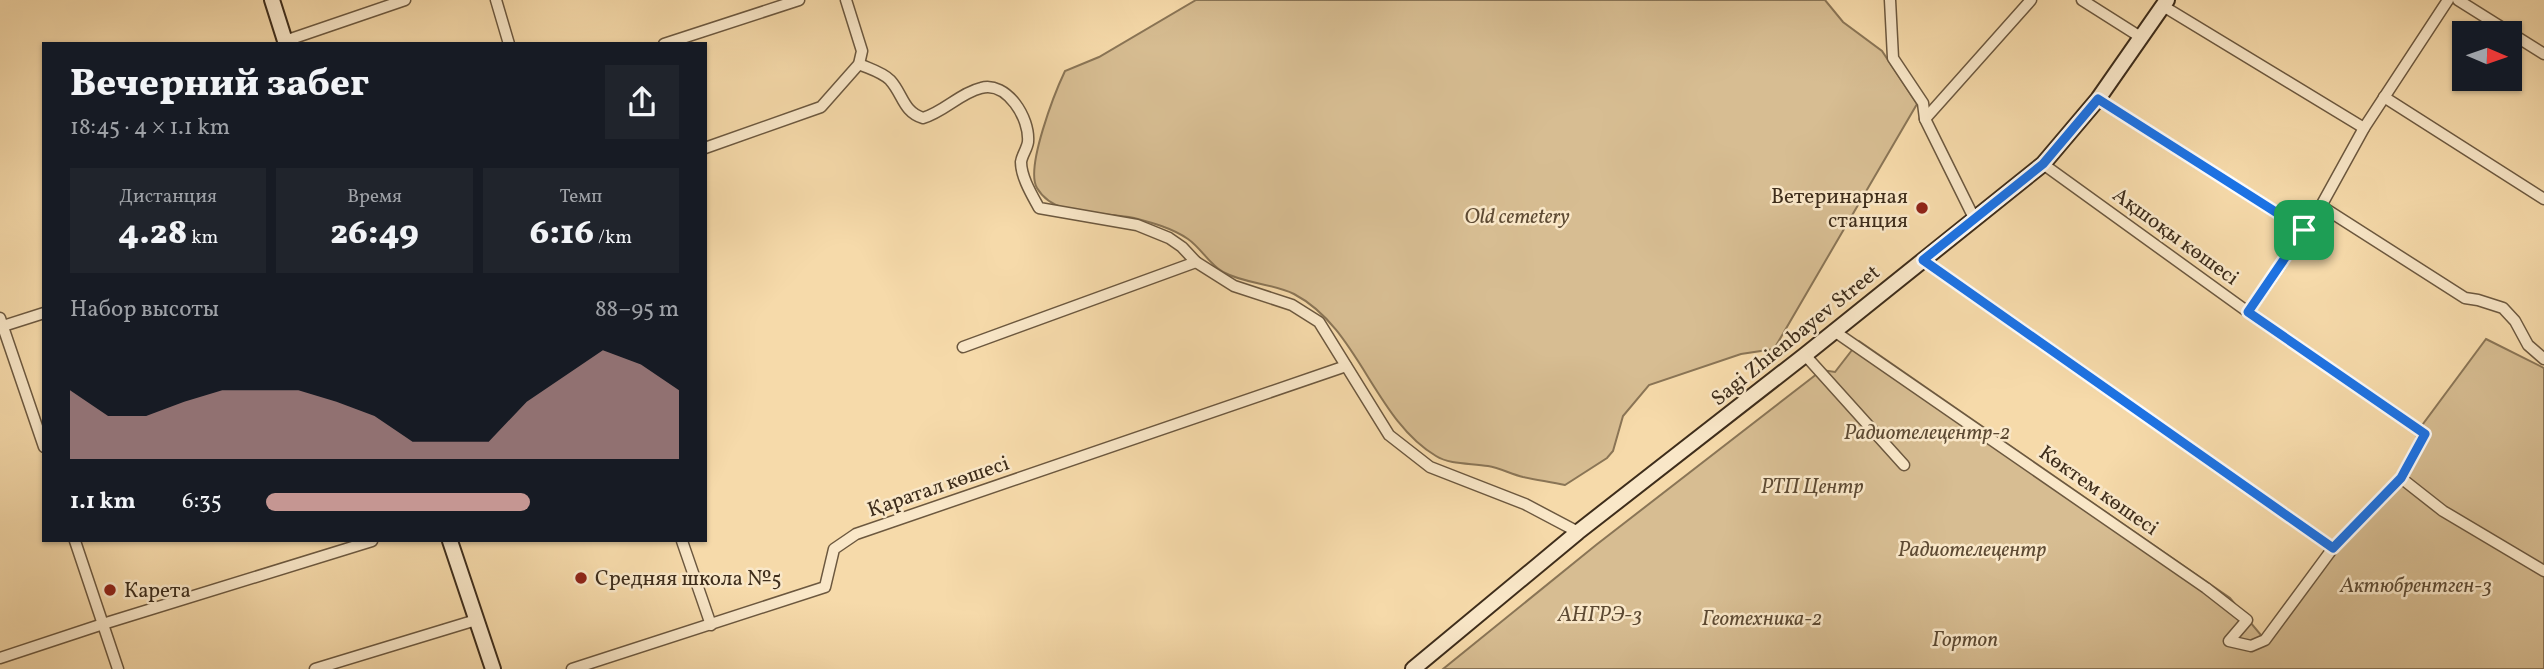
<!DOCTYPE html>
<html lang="ru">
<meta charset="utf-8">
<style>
body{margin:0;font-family:Vollkorn,serif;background:#20242c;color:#f1f3f6;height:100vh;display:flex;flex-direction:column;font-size:26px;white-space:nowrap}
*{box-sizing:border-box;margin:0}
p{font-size:23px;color:#9ea1a6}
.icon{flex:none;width:38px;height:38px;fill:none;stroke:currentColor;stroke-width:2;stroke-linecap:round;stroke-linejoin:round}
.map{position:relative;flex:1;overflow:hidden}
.drawer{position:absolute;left:42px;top:42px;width:665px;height:500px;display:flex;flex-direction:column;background:#171b24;border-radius:0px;box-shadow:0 2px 5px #0004}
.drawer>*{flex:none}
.needle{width:46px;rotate:92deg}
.controls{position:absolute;left:2452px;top:21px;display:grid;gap:14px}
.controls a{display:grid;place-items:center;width:70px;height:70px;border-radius:0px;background:#171b24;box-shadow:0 2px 5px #0004;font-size:35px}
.pin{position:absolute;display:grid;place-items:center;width:60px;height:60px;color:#fff;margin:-30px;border-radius:14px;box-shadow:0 4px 10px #0006}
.round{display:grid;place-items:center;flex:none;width:74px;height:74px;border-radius:0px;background:#20242c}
.head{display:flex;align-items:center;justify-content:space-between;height:119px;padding:0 28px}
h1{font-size:38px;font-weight:800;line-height:52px}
.figures{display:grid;grid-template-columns:repeat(3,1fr);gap:10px;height:119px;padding:7px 28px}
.figures div{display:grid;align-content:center;border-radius:0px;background:#20242c;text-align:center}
.figures b{font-size:35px;font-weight:800}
.figures small{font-size:19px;font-weight:400}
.figures p{font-size:19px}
.chart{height:196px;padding:14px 28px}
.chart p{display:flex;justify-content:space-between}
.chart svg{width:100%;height:126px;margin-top:7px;fill:#c59692;opacity:.7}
ul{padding:0 28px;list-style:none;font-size:23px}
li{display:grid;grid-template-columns:112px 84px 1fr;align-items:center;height:52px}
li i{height:18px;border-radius:9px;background:#c59692}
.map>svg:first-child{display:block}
</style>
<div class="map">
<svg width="2544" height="669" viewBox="0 0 2544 669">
<rect width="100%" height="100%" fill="#f6daaa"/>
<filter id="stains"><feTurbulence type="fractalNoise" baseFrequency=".00286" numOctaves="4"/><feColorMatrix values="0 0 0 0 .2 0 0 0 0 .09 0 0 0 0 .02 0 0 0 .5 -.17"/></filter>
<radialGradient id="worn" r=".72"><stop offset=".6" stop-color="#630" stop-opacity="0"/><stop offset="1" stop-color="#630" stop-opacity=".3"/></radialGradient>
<g fill="#d7bd92" stroke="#8a7556" stroke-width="2">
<path d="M1196,0H1825L1843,22L1882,51L1917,104L1774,349L1741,354L1649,385L1623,416L1613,451L1607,458L1565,485C1551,482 1537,480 1523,477C1511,474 1500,468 1488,466C1472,463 1450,465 1436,456C1374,419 1359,328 1294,294C1272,283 1245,284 1223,272C1209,264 1201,248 1188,239C1172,228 1153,223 1134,218C1103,211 1055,219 1037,188C1025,168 1055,92 1065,71L1099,57Z"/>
<path d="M2486,339L2544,368V669H1443L1596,545L1822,370L1835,372L1859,341L2230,598L2265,640L2333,548L2401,478L2420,428Z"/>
</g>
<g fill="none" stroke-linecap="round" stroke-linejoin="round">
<defs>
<g id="street">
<path d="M496,0L509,44"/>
<path d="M1890,0L1893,58L1923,103L1925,119L1974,218"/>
<path d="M2082,0L2142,38"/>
<path d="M2458,0L2544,54"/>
<path d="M2163,6L2364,128"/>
<path d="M285,41L405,0"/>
<path d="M664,44L799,0"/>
<path d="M859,64C870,69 882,72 890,80C903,94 903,112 923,118C944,112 960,93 981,88C1007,81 1030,118 1028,142C1027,149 1022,155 1021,162C1021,177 1032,195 1039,208L1137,225L1169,238L1182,247L1196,262L1234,286L1292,305L1319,322L1389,435L1430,467L1525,504L1578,532"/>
<path d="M2384,97L2544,199"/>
<path d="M2098,99L2304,230"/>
<path d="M1925,119L2031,0"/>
<path d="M705,148L821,107L859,64L862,51L846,0"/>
<path d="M2321,206L2465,298L2478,300L2503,308L2515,321L2528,345L2544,359"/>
<path d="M1923,260L2333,548"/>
<path d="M2248,312L2321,206L2364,128L2448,0"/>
<path d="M0,318L44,447"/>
<path d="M0,327L44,313"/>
<path d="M1834,331L2206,588L2247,620L2229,641L2251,646L2265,640L2333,548L2401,478L2425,434L2248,312L2043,164"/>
<path d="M963,347L1196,262"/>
<path d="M1805,355L1904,465"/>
<path d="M2401,478L2443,511L2544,571"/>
<path d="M75,541L118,669"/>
<path d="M682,541L711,625"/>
<path d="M0,658L103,624L372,541"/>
<path d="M315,669L476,620"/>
<path d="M572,669L825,587L834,549L856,534L1346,366"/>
</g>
<g id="secondary">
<path d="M272,0L286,44"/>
<path d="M450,541L493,669"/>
<path d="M1413,669L1578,532L1805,355L2043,164L2098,99L2167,0"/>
</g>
</defs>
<use href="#street" stroke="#6c583f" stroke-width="13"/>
<use href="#secondary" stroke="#3e2d1b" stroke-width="18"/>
<use href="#street" stroke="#f9e7c8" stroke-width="10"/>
<use href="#secondary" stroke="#f9e7c8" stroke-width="14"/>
</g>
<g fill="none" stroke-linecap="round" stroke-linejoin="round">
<defs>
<path id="route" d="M2098,99L2304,230L2248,312L2425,434L2401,478L2333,548L1923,260L2043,164Z"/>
</defs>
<use href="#route" stroke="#fff" stroke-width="14"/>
<use href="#route" stroke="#1a73e8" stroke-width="9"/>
</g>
<g fill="#8f2418" stroke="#f9e7c8" stroke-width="2.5">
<circle cx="1922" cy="208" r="7"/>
<circle cx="581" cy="578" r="7"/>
<circle cx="110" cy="590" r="7"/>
</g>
<g text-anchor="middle" stroke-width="5" stroke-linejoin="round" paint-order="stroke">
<g font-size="21" fill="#3e2d1b" stroke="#f9e7c8" text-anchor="start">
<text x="1908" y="203" text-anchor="end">Ветеринарная<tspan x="1908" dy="24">станция</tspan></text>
<text x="595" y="585">Средняя школа №5</text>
<text x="124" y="597">Карета</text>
</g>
<g font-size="21" font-style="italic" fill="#5d4a33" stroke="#f9e7c8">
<text x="1517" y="223">Old cemetery</text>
<text x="1927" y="439">Радиотелецентр-2</text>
<text x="1812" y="493">РТП Центр</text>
<text x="1972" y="556">Радиотелецентр</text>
<text x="2416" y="592">Актюбрентген-3</text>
<text x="1600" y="621">АНГРЭ-3</text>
<text x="1762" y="625">Геотехника-2</text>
<text x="1965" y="646">Гортоп</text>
</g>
<g font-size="21" fill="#3e2d1b" stroke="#f9e7c8">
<text transform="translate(2176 236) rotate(36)" y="7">Ақшоқы көшесі</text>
<text transform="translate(1795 335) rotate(-39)" y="7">Sagi Zhienbayev Street</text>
<text transform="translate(938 486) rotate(-19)" y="7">Қаратал көшесі</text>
<text transform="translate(2099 490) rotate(35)" y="7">Көктем көшесі</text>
</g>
</g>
<rect width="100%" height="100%" filter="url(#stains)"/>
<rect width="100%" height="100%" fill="url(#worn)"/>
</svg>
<div class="controls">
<a><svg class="needle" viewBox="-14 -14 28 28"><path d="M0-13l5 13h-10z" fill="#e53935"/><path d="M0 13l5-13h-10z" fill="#9ea1a6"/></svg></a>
</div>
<div class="pin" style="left:2304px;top:230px;background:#1e9e55"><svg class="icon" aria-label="arrive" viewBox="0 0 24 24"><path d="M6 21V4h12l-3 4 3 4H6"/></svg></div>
<section class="drawer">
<div class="head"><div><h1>Вечерний забег</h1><p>18:45 · 4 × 1.1 km</p></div><a class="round"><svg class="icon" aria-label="share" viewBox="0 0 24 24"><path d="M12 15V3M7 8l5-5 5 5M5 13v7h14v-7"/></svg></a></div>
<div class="figures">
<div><p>Дистанция</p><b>4.28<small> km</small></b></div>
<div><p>Время</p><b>26:49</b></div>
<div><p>Темп</p><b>6:16<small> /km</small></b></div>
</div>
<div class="chart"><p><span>Набор высоты</span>88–95 m</p>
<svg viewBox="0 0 160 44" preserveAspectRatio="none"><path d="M0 44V20L10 29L20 29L30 24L40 20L50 20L60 20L70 24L80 29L90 38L100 38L110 38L120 24L130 15L140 6L150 11L160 20V44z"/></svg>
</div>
<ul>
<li><b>1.1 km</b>6:35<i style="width:64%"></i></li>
</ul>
</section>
</div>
